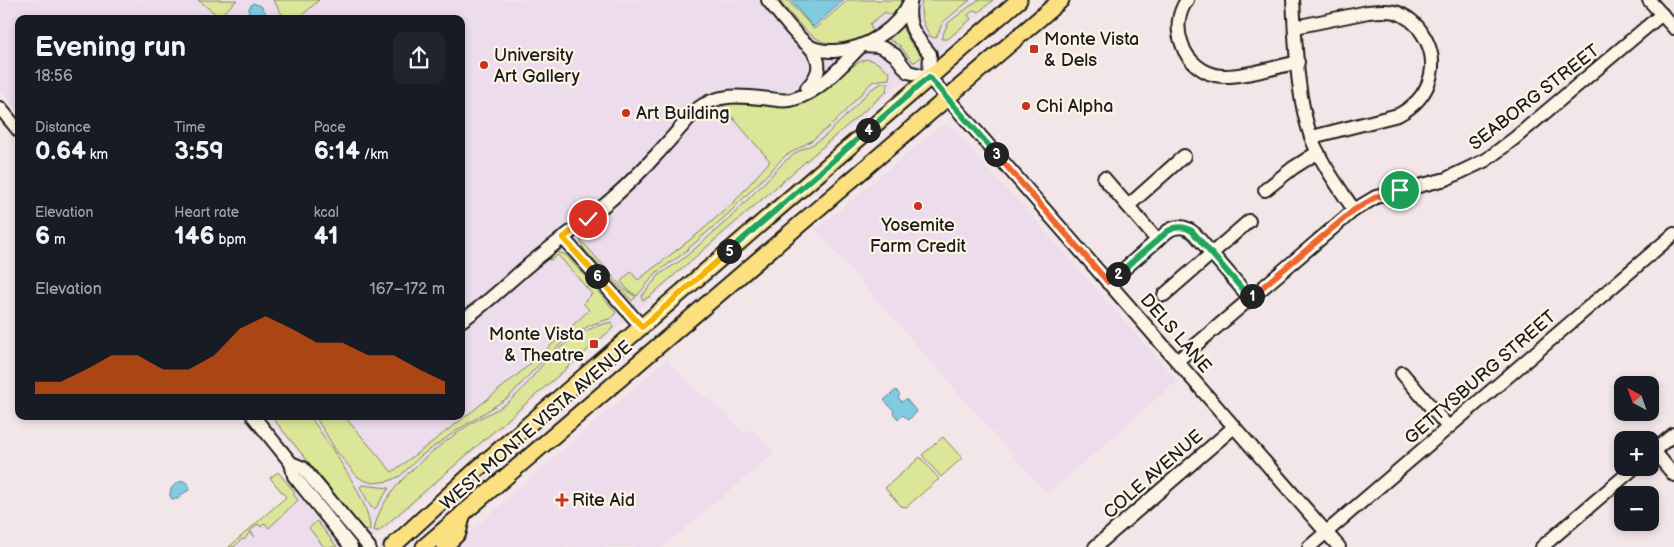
<!DOCTYPE html>
<meta charset="utf-8">
<style>
body{margin:0;font-family:"Balsamiq Sans",sans-serif;background:#20242c;color:#f1f3f6;height:100vh;display:flex;flex-direction:column;font-size:19px;white-space:nowrap}
*{box-sizing:border-box;margin:0}
p{font-size:16px;color:#9ea1a6}
.icon{flex:none;width:28px;height:28px;fill:none;stroke:currentColor;stroke-width:2;stroke-linecap:round;stroke-linejoin:round}
.map{position:relative;flex:1;overflow:hidden}
.details{position:absolute;left:15px;top:15px;width:450px;height:405px;display:flex;flex-direction:column;background:#171b24;border-radius:10px;box-shadow:0 2px 8px #0003}
.details>*{flex:none}
.needle{width:32px;rotate:319deg}
.controls{position:absolute;left:1614px;top:376px;display:grid;gap:10px}
.controls a{display:grid;place-items:center;width:45px;height:45px;border-radius:10px;background:#171b24;box-shadow:0 2px 8px #0003;font-size:25px}
.pin{position:absolute;display:grid;place-items:center;width:42px;height:42px;color:#fff;margin:-21px;border:2px solid #fff;border-radius:50%;box-shadow:0 1px 5px #0007}
.km{position:absolute;width:25px;height:25px;margin:-12px;border-radius:50%;background:#222;color:#fff;font-size:14px;line-height:25px;text-align:center}
.round{display:grid;place-items:center;flex:none;width:52px;height:52px;border-radius:10px;background:#20242c}
.overview{display:flex;align-items:center;justify-content:space-between;height:85px;padding:0 20px}
h1{font-size:28px;font-weight:800;line-height:38px}
.stats{display:grid;grid-template-columns:repeat(3,1fr);gap:8px;height:85px;padding:5px 20px}
.stats div{display:grid;align-content:center}
.stats b{font-size:25px;font-weight:800}
.stats small{font-size:14px;font-weight:400}
.stats p{font-size:14px}
.chart{height:140px;padding:10px 20px}
.chart p{display:flex;justify-content:space-between}
.chart svg{width:100%;height:90px;margin-top:5px;fill:#ea580c;opacity:.7}
.map>svg:first-child{display:block}
</style>
<div class="map">
<svg width="1674" height="547" viewBox="0 0 1674 547">
<rect width="100%" height="100%" fill="#f3e6e9"/>
<filter id="ink" filterUnits="userSpaceOnUse"><feTurbulence type="fractalNoise" baseFrequency=".02" numOctaves="2"/><feDisplacementMap in="SourceGraphic" scale="10" xChannelSelector="R" yChannelSelector="G"/><feConvolveMatrix kernelMatrix="1 2 1 2 8 2 1 2 1" color-interpolation-filters="sRGB"/></filter>
<g filter="url(#ink)">
<g fill="#ecdcec">
<path d="M0,0H997L378,535L372,537L364,533L268,416H461V19H19V112L0,89Z"/>
<path d="M942,126H948L954,130L1002,185L1022,205L1177,381L1047,494L816,230L936,129Z"/>
<path d="M667,359L691,386L721,410L745,434L752,428L774,453L664,546L665,547H452Z"/>
<path d="M296,489L344,547H229Z"/>
</g>
<g fill="#dbe699" stroke="#7c815a">
<path d="M198,0H237L223,13L217,15Z"/>
<path d="M273,0H319L298,19H285Z"/>
<path d="M783,0H787L814,29L848,0H903L892,16L885,12L870,24L873,32C825,60 810,36 780,2Z"/>
<path d="M922,0H970L943,22L936,38L931,37C923,25 919,15 922,0Z"/>
<path d="M978,0H993L979,12L974,10L968,15L971,19L948,39H941L948,23Z"/>
<path d="M901,25L910,42L921,55V57L915,62H913L900,46L887,38Z"/>
<path d="M866,59C876,60 883,67 890,73L889,79L880,80L872,82L835,122L811,141L785,156L728,214L680,256L657,272L637,296L627,289L621,281L631,272L638,280L700,232L734,202L770,161L721,104L724,103L787,107L793,106L814,94L816,96L856,64Z"/>
<path d="M882,83H889L886,89L887,91L649,297L643,300L641,297L660,274L683,259L730,218L784,162L797,152L815,143L825,136L844,118L870,90Z"/>
<path d="M580,239L624,289L636,297L632,301L584,249Z"/>
<path d="M558,252L566,255L616,312L612,318L590,325L563,342L542,361L509,397L456,431L422,455L400,476L389,481L373,483L363,480L357,476L337,452L315,416H344L392,472C462,420 527,371 589,310L583,303L592,294L558,255L551,260H549L551,255Z"/>
<path d="M612,322L613,328L379,531H374C379,488 441,443 475,421C487,414 500,409 511,400C523,390 532,377 542,365C560,345 585,327 612,322Z"/>
<path d="M271,416H310C327,443 371,500 370,530H364Z"/>
<path d="M943,437L962,458L941,477L922,455Z"/>
<path d="M920,457L939,479L906,507L901,506L885,488Z"/>
<path d="M278,472L294,491V495L298,500L269,528L265,523L261,527L258,524L250,531L255,537L250,532L244,540L242,539L234,547H229L286,497L270,478Z"/>
<path d="M362,485L389,488L375,509L371,507L360,487Z"/>
<path d="M317,521L337,547H324L309,528Z"/>
</g>
<g fill="#80cbe0" stroke="#588592">
<path d="M790,0H844L813,27Z"/>
<path d="M253,3L261,6L266,13L265,19H248L249,8Z"/>
<path d="M896,390L900,395L898,397L902,402L906,399L917,412L908,420L903,415L898,419L893,413L894,411L884,400Z"/>
<path d="M184,481L189,485V490L181,495L178,499H172L170,496C169,488 176,481 184,481Z"/>
</g>
<g fill="none" stroke-linecap="round" stroke-linejoin="round">
<defs>
<g id="minor">
<path d="M768,0C779,13 796,37 809,46C817,51 826,51 835,51C867,49 898,29 911,0"/>
<path d="M1187,0C1178,13 1176,29 1182,44C1187,61 1204,75 1222,76C1243,77 1277,67 1298,62"/>
<path d="M1293,0C1296,45 1296,94 1311,137C1321,163 1338,186 1354,210"/>
<path d="M1649,0L1674,28"/>
<path d="M910,3C906,27 916,36 930,54L929,77"/>
<path d="M1295,27L1368,12C1377,11 1386,10 1395,12C1406,15 1417,24 1422,33C1443,65 1429,99 1398,115L1312,137"/>
<path d="M864,45L878,46L887,50L895,55L908,72L929,77"/>
<path d="M929,77L1339,547"/>
<path d="M807,88C821,73 823,61 808,45"/>
<path d="M0,108L19,131"/>
<path d="M1104,178L1157,240"/>
<path d="M1265,190L1293,168L1318,152"/>
<path d="M1128,206L1184,156"/>
<path d="M563,238L642,327"/>
<path d="M1108,283L1168,231C1177,225 1186,226 1195,234L1250,298"/>
<path d="M1164,295L1249,221"/>
<path d="M461,321C487,304 508,282 531,263C559,240 588,220 615,196C645,169 670,140 696,110C718,92 744,96 770,99C778,100 786,102 794,99C820,92 841,66 860,47"/>
<path d="M1177,361L1354,210L1376,197L1446,179L1486,160L1515,138L1662,14"/>
<path d="M1402,373L1448,427"/>
<path d="M253,416L291,463L303,468L369,547"/>
<path d="M1654,451L1674,475"/>
<path d="M1650,454L1674,434"/>
<path d="M291,463L294,476L351,547"/>
<path d="M1095,547L1234,427"/>
<path d="M1309,547L1674,234"/>
<path d="M1542,547L1634,468"/>
</g>
<g id="major">
<path d="M392,547L476,470L1019,0"/>
<path d="M424,547L1061,0"/>
<path d="M444,547L458,533L463,513"/>
</g>
</defs>
<use href="#minor" stroke="#1c1c1c" stroke-width="16"/>
<use href="#major" stroke="#1c1c1c" stroke-width="19"/>
<use href="#minor" stroke="#fcf5e5" stroke-width="12"/>
<use href="#major" stroke="#fce080" stroke-width="15"/>
</g>
</g>
<g fill="none" stroke-linecap="round" stroke-linejoin="round" filter="url(#ink)">
<defs>
<path id="split-1" d="M1252,296L1354,210L1376,197L1400,190"/>
<path id="split-2" d="M1118,274L1168,231C1176,226 1184,226 1192,231L1250,298L1252,296"/>
<path id="split-3" d="M996,154L1108,282L1118,274"/>
<path id="split-4" d="M868,130L929,77L996,154"/>
<path id="split-5" d="M729,251L868,130"/>
<path id="split-6" d="M597,276L642,327L729,251"/>
<path id="split-7" d="M588,219L563,238L597,276"/>
</defs>
<use href="#split-1" stroke="#fff" stroke-width="10"/>
<use href="#split-2" stroke="#fff" stroke-width="10"/>
<use href="#split-3" stroke="#fff" stroke-width="10"/>
<use href="#split-4" stroke="#fff" stroke-width="10"/>
<use href="#split-5" stroke="#fff" stroke-width="10"/>
<use href="#split-6" stroke="#fff" stroke-width="10"/>
<use href="#split-7" stroke="#fff" stroke-width="10"/>
<use href="#split-1" stroke="#f0652b" stroke-width="6"/>
<use href="#split-2" stroke="#22a559" stroke-width="6"/>
<use href="#split-3" stroke="#f0652b" stroke-width="6"/>
<use href="#split-4" stroke="#22a559" stroke-width="6"/>
<use href="#split-5" stroke="#22a559" stroke-width="6"/>
<use href="#split-6" stroke="#f5b400" stroke-width="6"/>
<use href="#split-7" stroke="#f5b400" stroke-width="6"/>
</g>
<g fill="#c8321e" stroke="#fcf5e5" stroke-width="2">
<rect x="1029" y="44" width="10" height="10" rx="2.5"/>
<circle cx="484" cy="65" r="5"/>
<circle cx="1026" cy="106" r="5"/>
<circle cx="626" cy="113" r="5"/>
<circle cx="918" cy="206" r="5"/>
<rect x="589" y="339" width="10" height="10" rx="2.5"/>
<path d="M559.5 492.5h5v5h5v5h-5v5h-5v-5h-5v-5h5z"/>
</g>
<g text-anchor="middle" stroke-width="4.5" stroke-linejoin="round" paint-order="stroke">
<g font-size="18" fill="#1c1c1c" stroke="#fcf5e5" text-anchor="start">
<text x="1044" y="45">Monte Vista<tspan x="1044" dy="21">&amp; Dels</tspan></text>
<text x="494" y="61">University<tspan x="494" dy="21">Art Gallery</tspan></text>
<text x="1036" y="112">Chi Alpha</text>
<text x="636" y="119">Art Building</text>
<text x="918" y="231" text-anchor="middle">Yosemite<tspan x="918" dy="21">Farm Credit</tspan></text>
<text x="584" y="340" text-anchor="end">Monte Vista<tspan x="584" dy="21">&amp; Theatre</tspan></text>
<text x="572" y="506">Rite Aid</text>
</g>
<g font-size="18" fill="#1c1c1c" stroke="#fcf5e5">
<text transform="translate(1534 97) rotate(-38)" y="6">SEABORG STREET</text>
<text transform="translate(1176 333) rotate(49)" y="6">DELS LANE</text>
<text transform="translate(1480 377) rotate(-41)" y="6">GETTYSBURG STREET</text>
<text transform="translate(536 425) rotate(-41)" y="6">WEST MONTE VISTA AVENUE</text>
<text transform="translate(1153 474) rotate(-41)" y="6">COLE AVENUE</text>
</g>
</g>
</svg>
<div class="controls">
<a><svg class="needle" viewBox="-14 -14 28 28"><path d="M0-13l5 13h-10z" fill="#e53935"/><path d="M0 13l5-13h-10z" fill="#9ea1a6"/></svg></a>
<a>+</a>
<a>−</a>
</div>
<div class="pin" style="left:1400px;top:190px;background:#1e9e55"><svg class="icon" aria-label="arrive" viewBox="0 0 24 24"><path d="M6 21V4h12l-3 4 3 4H6"/></svg></div>
<div class="pin" style="left:588px;top:219px;background:#d93025"><svg class="icon" aria-label="check" viewBox="0 0 24 24"><path d="M5 12l5 5 9-10"/></svg></div>
<b class="km" style="left:1252px;top:296px">1</b>
<b class="km" style="left:1118px;top:274px">2</b>
<b class="km" style="left:996px;top:154px">3</b>
<b class="km" style="left:868px;top:130px">4</b>
<b class="km" style="left:729px;top:251px">5</b>
<b class="km" style="left:597px;top:276px">6</b>
<section class="details">
<div class="overview"><div><h1>Evening run</h1><p>18:56</p></div><a class="round"><svg class="icon" aria-label="share" viewBox="0 0 24 24"><path d="M12 15V3M7 8l5-5 5 5M5 13v7h14v-7"/></svg></a></div>
<div class="stats">
<div><p>Distance</p><b>0.64<small> km</small></b></div>
<div><p>Time</p><b>3:59</b></div>
<div><p>Pace</p><b>6:14<small> /km</small></b></div>
</div>
<div class="stats">
<div><p>Elevation</p><b>6<small> m</small></b></div>
<div><p>Heart rate</p><b>146<small> bpm</small></b></div>
<div><p>kcal</p><b>41</b></div>
</div>
<div class="chart"><p><span>Elevation</span>167–172 m</p>
<svg viewBox="0 0 160 44" preserveAspectRatio="none"><path d="M0 44V38L10 38L20 32L30 25L40 25L50 32L60 32L70 25L80 12L90 6L100 12L110 19L120 19L130 25L140 25L150 32L160 38V44z"/></svg>
</div>
</section>
</div>
